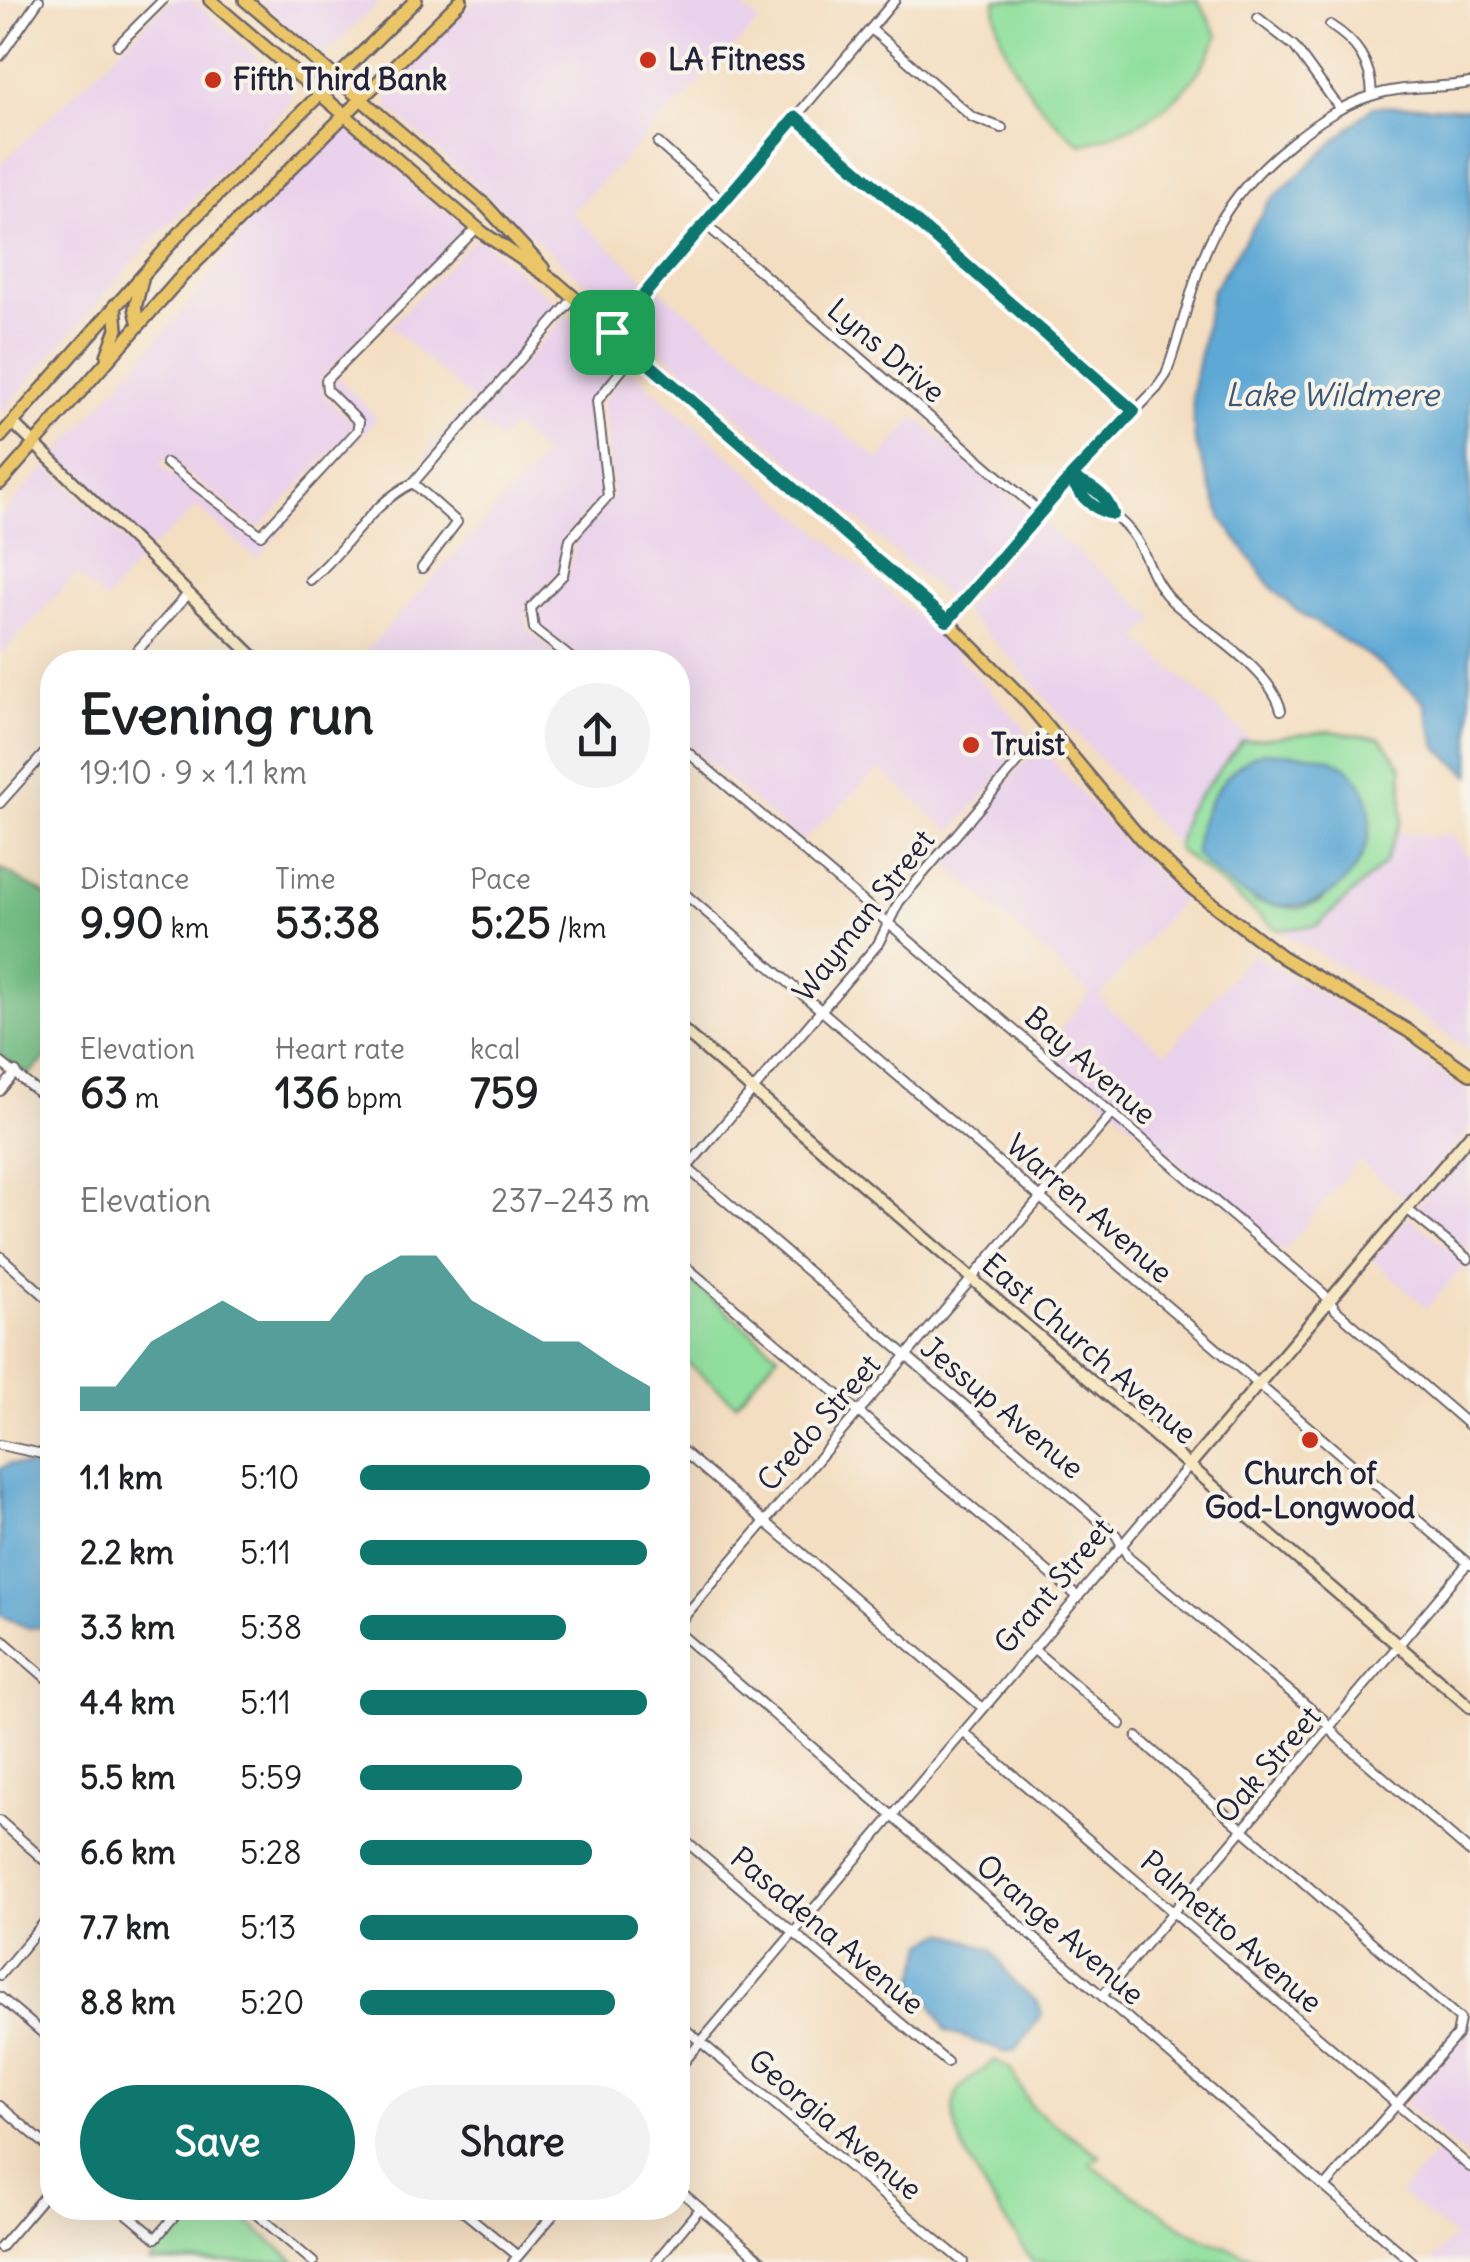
<!DOCTYPE html>
<meta charset="utf-8">
<style>
body{margin:0;font-family:Delius,sans-serif;background:#f2f2f2;color:#202124;height:100vh;display:flex;flex-direction:column;font-size:38px;white-space:nowrap}
*{box-sizing:border-box;margin:0}
p{font-size:32px;color:#757577}
.icon{flex:none;width:55px;height:55px;fill:none;stroke:currentColor;stroke-width:2;stroke-linecap:round;stroke-linejoin:round}
.map{position:relative;flex:1;overflow:hidden}
.drawer{position:absolute;left:40px;top:650px;width:650px;height:1570px;display:flex;flex-direction:column;background:#fff;border-radius:40px;box-shadow:0 10px 40px #0002}
.drawer>*{flex:none}
.pin{position:absolute;display:grid;place-items:center;width:85px;height:85px;color:#fff;margin:-42px;border-radius:20px;box-shadow:0 5px 15px #0006}
.round{display:grid;place-items:center;flex:none;width:105px;height:105px;border-radius:52px;background:#f2f2f2}
.summary{display:flex;align-items:center;justify-content:space-between;height:170px;padding:0 40px}
h1{font-size:55px;font-weight:800;line-height:75px}
.metrics{display:grid;grid-template-columns:repeat(3,1fr);gap:15px;height:170px;padding:10px 40px}
.metrics div{display:grid;align-content:center}
.metrics b{font-size:42px;font-weight:800}
.metrics small{font-size:28px;font-weight:400}
.metrics p{font-size:28px}
.chart{height:280px;padding:20px 40px}
.chart p{display:flex;justify-content:space-between}
.chart svg{width:100%;height:180px;margin-top:10px;fill:#0f766e;opacity:.7}
.cta{display:flex;gap:20px;margin-top:auto;padding:20px 40px}
.cta a{flex:1;height:115px;border-radius:60px;background:#0f766e;color:#fff;font-size:40px;font-weight:800;line-height:115px;text-align:center}
.cta a+a{background:#f2f2f2;color:#202124}
ul{padding:0 40px;list-style:none;font-size:32px}
li{display:grid;grid-template-columns:160px 120px 1fr;align-items:center;height:75px}
li i{height:25px;border-radius:12px;background:#0f766e}
.map>svg:first-child{display:block}
</style>
<div class="map">
<svg width="1470" height="2262" viewBox="0 0 1470 2262">
<rect width="100%" height="100%" fill="#f7f3e8"/>
<filter id="ink" filterUnits="userSpaceOnUse"><feTurbulence type="fractalNoise" baseFrequency=".01" numOctaves="2"/><feDisplacementMap in="SourceGraphic" scale="20" xChannelSelector="R" yChannelSelector="G"/><feConvolveMatrix kernelMatrix="1 2 1 2 8 2 1 2 1" color-interpolation-filters="sRGB"/></filter>
<filter id="wash" filterUnits="userSpaceOnUse"><feTurbulence type="fractalNoise" baseFrequency=".0048" numOctaves="4" result="noise"/><feDisplacementMap in="SourceGraphic" scale="40" xChannelSelector="R" yChannelSelector="G"/><feGaussianBlur stdDeviation="2.25" result="paint"/><feColorMatrix in="noise" values="0 0 0 0 0 0 0 0 0 0 0 0 0 0 0 0 0 1.4 0 .05"/><feComposite in="paint" operator="in"/></filter>
<g filter="url(#wash)">
<rect width="100%" height="100%" fill="#f4dec1"/>
<g fill="#ead1ec">
<path d="M171,0H193L291,87L290,103L149,244L0,414V165Z"/>
<path d="M256,0H382L327,52L316,51Z"/>
<path d="M476,0H731L760,21L571,213L649,282L621,315L389,108L388,89Z"/>
<path d="M340,129L352,132L469,229L322,377L323,394L353,424L352,429L259,529L166,457L159,464L250,538H264L362,432L363,418L332,387L340,371L339,379L377,418L257,559L197,507L150,549L55,457L204,286L269,195Z"/>
<path d="M477,236L560,307L427,459L424,456L472,400L390,326Z"/>
<path d="M657,288L880,460L915,416L1031,513L955,604L628,321Z"/>
<path d="M567,314L621,362L592,402L603,494L566,535L559,572L526,608L525,622L531,633L568,662H356L544,456L513,427L499,440L476,421L435,465Z"/>
<path d="M628,368L939,635L1033,737L952,832L880,769L801,842L678,736V662H585L539,625L536,610L568,576L575,540L613,496L602,402Z"/>
<path d="M47,466L142,557L106,601L76,574L0,656V517Z"/>
<path d="M1038,519L1156,618L1138,639L1251,739L1242,741L1186,812L1178,848L1007,654L962,611Z"/>
<path d="M1039,745L1125,844L1183,898L1100,996L1108,1007L1166,1053L1252,953L1375,1026L1470,1094V1128L1408,1202L1358,1160L1283,1252L1043,1049L1090,994L941,860Z"/>
<path d="M1397,832L1433,837L1450,833L1470,859V1050L1378,988L1277,930L1317,926L1384,864Z"/>
<path d="M1470,1143V1253L1415,1209Z"/>
<path d="M1408,1217L1470,1264V1274L1462,1268L1427,1308L1372,1259Z"/>
<path d="M1470,2019V2160L1404,2103L1461,2038Z"/>
<path d="M1439,2148L1470,2175V2262H1432L1454,2236L1400,2194Z"/>
</g>
<g fill="#91e09e" stroke="#5a816c" stroke-width="2.5" fill-rule="evenodd">
<path d="M995,0H1198L1218,36C1190,99 1148,128 1081,144C1039,112 995,55 995,0Z"/>
<path d="M1329,731L1381,738L1402,767V818L1384,864L1317,926L1277,930L1177,849L1186,812L1242,741ZM1263,752L1321,756L1351,771L1322,901L1298,909L1254,902Z"/>
<path d="M692,1282L778,1354L736,1404L678,1355V1299Z"/>
<path d="M995,2060L1010,2068L1032,2108L1100,2156L1091,2164L1103,2174L1193,2234L1265,2262H1032C1012,2224 932,2130 959,2090C967,2079 985,2069 995,2060Z"/>
<path d="M197,2208H232L296,2262H150Z"/>
</g>
<path fill="#74be85" stroke="#4b7060" stroke-width="2.5" d="M0,868L48,896L52,1053L28,1075L0,1055Z"/>
<g fill="#5da8d5" stroke="#406588" stroke-width="2.5">
<path d="M1418,106L1470,109V776L1437,747L1424,701L1372,658L1296,610L1272,588L1222,519L1195,442L1192,394L1212,291L1269,202L1372,107Z"/>
<path d="M1263,752C1291,756 1330,749 1352,772C1413,837 1311,983 1196,855C1195,815 1224,766 1263,752Z"/>
<path d="M10,1464L52,1468V1627L28,1628L0,1615V1469Z"/>
<path d="M946,1932L992,1950L1016,1985L1038,2002L1042,2014L1016,2050L1004,2052L946,2031L926,1995L913,1985L925,1943Z"/>
</g>
</g>
<g filter="url(#ink)">
<g fill="none" stroke-linecap="round" stroke-linejoin="round">
<defs>
<g id="street">
<path d="M1258,18L1294,46L1340,109"/>
<path d="M1330,25C1357,42 1371,62 1372,95"/>
<path d="M871,29L972,117L1002,128"/>
<path d="M118,45L163,0"/>
<path d="M0,56L39,0"/>
<path d="M796,117L1134,411"/>
<path d="M658,143L724,202"/>
<path d="M705,224L1039,511"/>
<path d="M613,332L895,0"/>
<path d="M166,463L261,535L357,431L359,422L327,390L326,380L477,228"/>
<path d="M1070,478C1088,484 1106,493 1113,515L1101,512L1074,490L1075,481"/>
<path d="M413,483L457,522L422,568"/>
<path d="M1113,515C1150,542 1144,575 1173,602C1205,631 1271,669 1281,710"/>
<path d="M310,580C348,549 368,505 413,483L574,298"/>
<path d="M947,621L1039,511L1157,388L1166,375C1202,270 1198,218 1291,143C1315,124 1341,105 1371,96C1403,85 1437,89 1470,83"/>
<path d="M127,662L188,594"/>
<path d="M576,662L534,629L531,608L563,575L570,539L608,496L597,401L636,352"/>
<path d="M678,744L1323,1293L1336,1310L1470,1426"/>
<path d="M0,803L52,745"/>
<path d="M678,888L1470,1565"/>
<path d="M0,1062L52,1103"/>
<path d="M0,1091L16,1072"/>
<path d="M678,1160L1116,1535L1129,1558L1323,1719L1337,1737L1470,1852"/>
<path d="M678,1178L878,944L899,902L1048,727"/>
<path d="M1408,1210L1468,1259"/>
<path d="M0,1256L52,1302"/>
<path d="M678,1260L1078,1597"/>
<path d="M0,1445L52,1456"/>
<path d="M678,1447L983,1708"/>
<path d="M678,1624L1111,1115"/>
<path d="M678,1632L1412,2262"/>
<path d="M0,1638L52,1683"/>
<path d="M1033,1649L1121,1724"/>
<path d="M963,1732L1470,2167"/>
<path d="M1137,1737L1460,2019L1457,2035L1325,2187"/>
<path d="M0,1821L52,1867"/>
<path d="M678,1835L947,2062"/>
<path d="M0,1975L52,1913"/>
<path d="M1102,1996L1468,1563"/>
<path d="M0,1997L52,2041"/>
<path d="M678,2023L963,2262"/>
<path d="M678,2069L1188,1467"/>
<path d="M0,2106L52,2150"/>
<path d="M678,2189L763,2262"/>
<path d="M120,2208L156,2238L181,2208"/>
<path d="M249,2208L313,2262"/>
<path d="M459,2208L518,2256"/>
<path d="M0,2248L52,2187"/>
<path d="M657,2260L700,2208"/>
<path d="M513,2262L559,2208"/>
</g>
<g id="secondary">
<path d="M13,423L259,662"/>
<path d="M678,1026L1470,1707"/>
<path d="M1188,1467L1470,1135"/>
</g>
<g id="primary">
<path d="M210,0L483,233L556,282L947,621L1025,700L1142,840L1193,889L1282,957L1407,1030L1470,1074"/>
<path d="M245,0L485,205L543,268"/>
<path d="M139,325L135,308L142,279"/>
<path d="M107,356L117,329L115,305"/>
<path d="M0,437L188,224L416,0"/>
<path d="M0,483L183,275L461,0"/>
</g>
</defs>
<use href="#street" stroke="#6c646a" stroke-width="12"/>
<use href="#secondary" stroke="#6c646a" stroke-width="15"/>
<use href="#primary" stroke="#6c646a" stroke-width="16"/>
<use href="#street" stroke="#fff" stroke-width="8"/>
<use href="#secondary" stroke="#f7e8c3" stroke-width="10"/>
<use href="#primary" stroke="#ebc669" stroke-width="11"/>
</g>
</g>
<g fill="none" stroke-linecap="round" stroke-linejoin="round" filter="url(#ink)">
<defs>
<path id="route" d="M612,332L947,621L1070,478C1080,494 1091,510 1113,514C1106,493 1088,484 1070,478L1134,411L796,117L612,332"/>
</defs>
<use href="#route" stroke="#fff" stroke-width="20"/>
<use href="#route" stroke="#0f766e" stroke-width="12"/>
</g>
<g fill="#c8321e" stroke="#f7f3e8" stroke-width="4">
<circle cx="648" cy="60" r="10"/>
<circle cx="213" cy="80" r="10"/>
<circle cx="971" cy="745" r="10"/>
<circle cx="1310" cy="1440" r="10"/>
</g>
<g text-anchor="middle" stroke-width="8" stroke-linejoin="round" paint-order="stroke">
<g font-size="30" font-weight="bold" fill="#22223b" stroke="#f7f3e8" text-anchor="start">
<text x="668" y="70">LA Fitness</text>
<text x="233" y="90">Fifth Third Bank</text>
<text x="991" y="755">Truist</text>
<text x="1310" y="1484" text-anchor="middle">Church of<tspan x="1310" dy="34">God-Longwood</tspan></text>
</g>
<g font-size="30" fill="#22223b" stroke="#f7f3e8">
<text transform="translate(886 351) rotate(40)" y="10">Lyns Drive</text>
<text transform="translate(864 916) rotate(-52)" y="10">Wayman Street</text>
<text transform="translate(1090 1066) rotate(41)" y="10">Bay Avenue</text>
<text transform="translate(1089 1209) rotate(41)" y="10">Warren Avenue</text>
<text transform="translate(1089 1349) rotate(41)" y="10">East Church Avenue</text>
<text transform="translate(1002 1408) rotate(40)" y="10">Jessup Avenue</text>
<text transform="translate(819 1423) rotate(-49)" y="10">Credo Street</text>
<text transform="translate(1054 1586) rotate(-50)" y="10">Grant Street</text>
<text transform="translate(1268 1765) rotate(-49)" y="10">Oak Street</text>
<text transform="translate(1060 1930) rotate(41)" y="10">Orange Avenue</text>
<text transform="translate(827 1931) rotate(40)" y="10">Pasadena Avenue</text>
<text transform="translate(1231 1932) rotate(41)" y="10">Palmetto Avenue</text>
<text transform="translate(835 2125) rotate(40)" y="10">Georgia Avenue</text>
</g>
<g font-size="32" font-style="italic" fill="#3a5879" stroke="#f7f3e8">
<text x="1332" y="406">Lake Wildmere</text>
</g>
</g>
</svg>
<div class="pin" style="left:612px;top:332px;background:#1e9e55"><svg class="icon" aria-label="arrive" viewBox="0 0 24 24"><path d="M6 21V4h12l-3 4 3 4H6"/></svg></div>
<section class="drawer">
<div class="summary"><div><h1>Evening run</h1><p>19:10 · 9 × 1.1 km</p></div><a class="round"><svg class="icon" aria-label="share" viewBox="0 0 24 24"><path d="M12 15V3M7 8l5-5 5 5M5 13v7h14v-7"/></svg></a></div>
<div class="metrics">
<div><p>Distance</p><b>9.90<small> km</small></b></div>
<div><p>Time</p><b>53:38</b></div>
<div><p>Pace</p><b>5:25<small> /km</small></b></div>
</div>
<div class="metrics">
<div><p>Elevation</p><b>63<small> m</small></b></div>
<div><p>Heart rate</p><b>136<small> bpm</small></b></div>
<div><p>kcal</p><b>759</b></div>
</div>
<div class="chart"><p><span>Elevation</span>237–243 m</p>
<svg viewBox="0 0 160 44" preserveAspectRatio="none"><path d="M0 44V38L10 38L20 27L30 22L40 17L50 22L60 22L70 22L80 11L90 6L100 6L110 17L120 22L130 27L140 27L150 33L160 38V44z"/></svg>
</div>
<ul>
<li><b>1.1 km</b>5:10<i style="width:100%"></i></li>
<li><b>2.2 km</b>5:11<i style="width:99%"></i></li>
<li><b>3.3 km</b>5:38<i style="width:71%"></i></li>
<li><b>4.4 km</b>5:11<i style="width:99%"></i></li>
<li><b>5.5 km</b>5:59<i style="width:56%"></i></li>
<li><b>6.6 km</b>5:28<i style="width:80%"></i></li>
<li><b>7.7 km</b>5:13<i style="width:96%"></i></li>
<li><b>8.8 km</b>5:20<i style="width:88%"></i></li>
</ul>
<div class="cta"><a>Save</a><a>Share</a></div>
</section>
</div>
